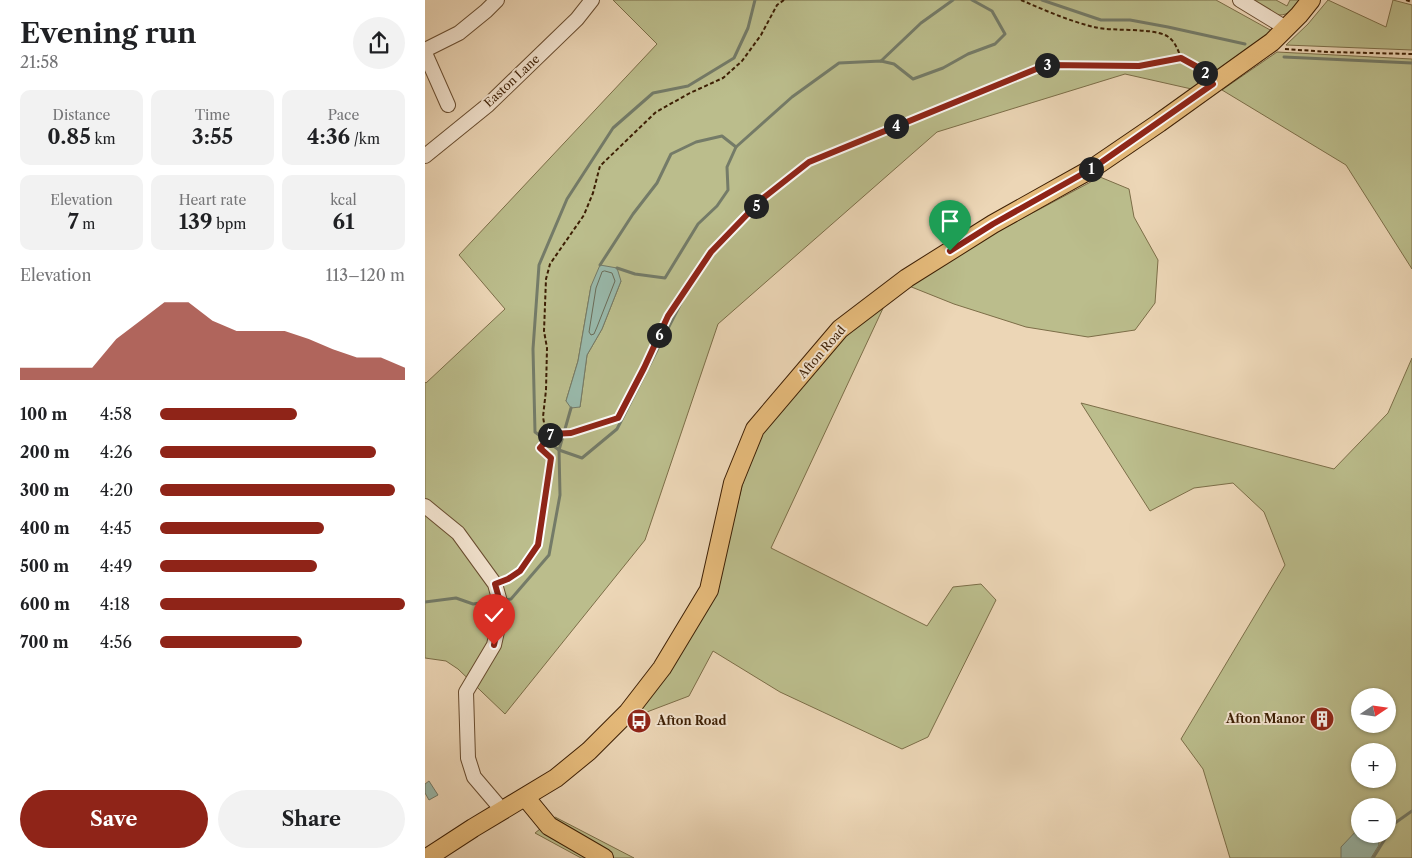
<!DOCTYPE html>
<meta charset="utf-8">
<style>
body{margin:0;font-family:"Libre Caslon Text",serif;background:#f2f2f2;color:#202124;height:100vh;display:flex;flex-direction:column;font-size:19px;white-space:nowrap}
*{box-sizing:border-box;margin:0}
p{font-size:16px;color:#757577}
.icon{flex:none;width:28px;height:28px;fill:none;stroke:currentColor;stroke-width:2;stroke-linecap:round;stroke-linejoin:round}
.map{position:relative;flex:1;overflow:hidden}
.side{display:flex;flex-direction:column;background:#fff;width:425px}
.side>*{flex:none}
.needle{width:32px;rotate:77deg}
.tools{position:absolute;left:926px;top:688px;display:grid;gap:10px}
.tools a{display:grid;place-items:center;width:45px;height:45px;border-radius:50%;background:#fff;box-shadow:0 1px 4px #0004;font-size:25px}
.pin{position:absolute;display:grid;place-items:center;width:42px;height:42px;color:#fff;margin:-51px -21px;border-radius:50% 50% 50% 0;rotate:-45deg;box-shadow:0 0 5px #0007}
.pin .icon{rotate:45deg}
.km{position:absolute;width:25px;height:25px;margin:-12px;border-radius:50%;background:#222;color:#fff;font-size:14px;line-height:25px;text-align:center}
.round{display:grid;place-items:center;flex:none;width:52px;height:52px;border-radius:26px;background:#f2f2f2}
.head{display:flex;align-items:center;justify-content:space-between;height:85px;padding:0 20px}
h1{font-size:28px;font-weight:700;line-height:38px}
.stats{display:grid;grid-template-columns:repeat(3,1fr);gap:8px;height:85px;padding:5px 20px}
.stats div{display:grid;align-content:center;border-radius:10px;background:#f2f2f2;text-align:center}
.stats b{font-size:21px;font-weight:700}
.stats small{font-size:14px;font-weight:400}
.stats p{font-size:14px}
.chart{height:140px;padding:10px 20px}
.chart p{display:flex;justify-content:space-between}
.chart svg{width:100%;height:90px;margin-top:5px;fill:#8f2418;opacity:.7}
.action{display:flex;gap:10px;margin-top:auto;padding:10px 20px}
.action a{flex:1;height:58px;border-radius:30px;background:#8f2418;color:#fff;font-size:20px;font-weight:700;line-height:58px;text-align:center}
.action a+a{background:#f2f2f2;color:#202124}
ul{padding:0 20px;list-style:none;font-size:16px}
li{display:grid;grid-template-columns:80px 60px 1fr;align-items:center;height:38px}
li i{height:12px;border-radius:6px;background:#8f2418}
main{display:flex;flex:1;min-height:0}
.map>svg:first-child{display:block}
</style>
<main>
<section class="side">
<div class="head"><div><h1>Evening run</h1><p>21:58</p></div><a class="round"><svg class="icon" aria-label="share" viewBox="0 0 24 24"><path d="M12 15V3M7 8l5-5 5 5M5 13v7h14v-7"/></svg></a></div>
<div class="stats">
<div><p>Distance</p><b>0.85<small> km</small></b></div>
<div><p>Time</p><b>3:55</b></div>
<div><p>Pace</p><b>4:36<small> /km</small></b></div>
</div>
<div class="stats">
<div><p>Elevation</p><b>7<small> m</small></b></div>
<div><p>Heart rate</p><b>139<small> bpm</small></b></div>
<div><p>kcal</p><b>61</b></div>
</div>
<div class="chart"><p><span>Elevation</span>113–120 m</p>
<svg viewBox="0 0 160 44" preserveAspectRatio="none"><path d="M0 44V38L10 38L20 38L30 38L40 24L50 15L60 6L70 6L80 15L90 20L100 20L110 20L120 24L130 29L140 33L150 33L160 38V44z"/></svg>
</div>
<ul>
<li><b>100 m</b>4:58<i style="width:56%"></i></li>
<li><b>200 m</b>4:26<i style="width:88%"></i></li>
<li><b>300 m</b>4:20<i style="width:96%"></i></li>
<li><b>400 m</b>4:45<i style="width:67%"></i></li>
<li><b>500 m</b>4:49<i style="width:64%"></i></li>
<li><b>600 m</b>4:18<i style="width:100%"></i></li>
<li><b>700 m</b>4:56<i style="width:58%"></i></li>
</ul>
<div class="action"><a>Save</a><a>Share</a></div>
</section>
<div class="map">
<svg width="987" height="858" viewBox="0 0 987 858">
<rect width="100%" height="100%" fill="#ecd6b6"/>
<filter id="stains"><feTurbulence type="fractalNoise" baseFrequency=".004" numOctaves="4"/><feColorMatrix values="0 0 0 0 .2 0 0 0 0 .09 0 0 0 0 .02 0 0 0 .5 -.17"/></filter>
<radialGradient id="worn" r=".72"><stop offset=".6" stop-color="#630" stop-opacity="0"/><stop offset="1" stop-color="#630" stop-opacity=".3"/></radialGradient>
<g fill="#bbbd8c" stroke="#7c6e48" fill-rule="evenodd">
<path d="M188,0H791L847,31L771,90L700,74L512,132L293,324L220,540L80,714L33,669L21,661L0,658V382L1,383L80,309L34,255L232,44ZM196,281L177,329L162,355L155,407L141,401L153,361L166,286Z"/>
<path d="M823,0H851L862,6L865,0H877C857,26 846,13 823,0Z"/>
<path d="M903,0L961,27L968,0L987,5V50L861,45L883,24Z"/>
<path d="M852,52L987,59V269L921,165L797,90Z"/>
<path d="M675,177L704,189L709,217L733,260L730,303L710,330L663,337L601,327L529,304L484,286L570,233Z"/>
<path d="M460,304L346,548L502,626L528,587L556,584L571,600L503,737L477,749L355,692L288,651L264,696L206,718L291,593L317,486L336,430L417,334Z"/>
<path d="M987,358V858H805L778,769L756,739L860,565L839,512L808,483L769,488L725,511L656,403L909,469L963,413ZM935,696H962V724H935ZM935,751H962V779H935ZM935,806H962V834H935Z"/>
<path d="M130,817L209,858H156L110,833Z"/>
</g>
<g fill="#99b9ab" stroke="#747b68">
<path d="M175,265L192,268L196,281L177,329L162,355L155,407L146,408L141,401L153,361L166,286Z"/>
<path d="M4,781L13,795L4,800L0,793V784Z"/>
<path d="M934,828L935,834H948L953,837L954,845L946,858H916V847Z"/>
</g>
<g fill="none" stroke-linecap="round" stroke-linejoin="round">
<path stroke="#6b6c58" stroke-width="1" d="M180,271L187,273L190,281L172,327L169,334L166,335L164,332L171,288L177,272Z"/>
<g stroke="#747b68" stroke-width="3">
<path d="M617,0L676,20H705L743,27L820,44"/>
<path d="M859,57L987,63"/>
<path d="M456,61L496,23L528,0"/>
<path d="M175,265L208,214L232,183L246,154L271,142L297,136L311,147"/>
<path d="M192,268L210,274L240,278L273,224L292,206L303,190L302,167L311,147L367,97L414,63L456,61L469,64L488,79L518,68L543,54L570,44L580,34L567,11L547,0"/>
<path d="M261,293L192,429L157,458L134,450L110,432L108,349L114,265L142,199L188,128L228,93L263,86L309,58L323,28L330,0"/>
<path d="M79,600L86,599L124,555L135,495L134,450L146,408"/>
<path d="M0,602L31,598L48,604L71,601"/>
<path d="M948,858L970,823L987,811"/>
</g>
<defs>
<g id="minor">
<path d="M815,0L861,28"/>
<path d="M0,50L34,33L61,11L72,0"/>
<path d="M0,53L23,105"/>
<path d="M0,156L63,105L152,19L167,0"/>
<path d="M0,506L33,533L70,584L77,609L69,645L41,692L43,758L49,777L78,811"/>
</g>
<g id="major">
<path d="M101,798L124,826L179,858"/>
<path d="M2,858L48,828L131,778L164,751L203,712L237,668L284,590L308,483L330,429L415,329L482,278L568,224L668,168L734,123L847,42L874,15L886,0"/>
</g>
</defs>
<use href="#minor" stroke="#694d30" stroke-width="16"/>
<use href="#major" stroke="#3d1f04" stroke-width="20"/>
<g stroke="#3d1f04" stroke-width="2" stroke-dasharray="4 2.5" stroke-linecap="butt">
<path d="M359,0L352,5L336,35L317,61L307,70L298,78L265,93L231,112L175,166L168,193L159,215L125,264L121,279L119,331L122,348L121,390L118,417L120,428L127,434L146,433L193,418L219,368L243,316L286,253L337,199L383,162L621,65L714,66L756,58"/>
<path d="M596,0C619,10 644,21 669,27C688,32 725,27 742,36C750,41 753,50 756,58L776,69L779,72"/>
<path d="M981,0L987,2"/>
<path d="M860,49L904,52L987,54"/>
<path d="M80,580L95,571L113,545L126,458L115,447L127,434"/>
</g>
<use href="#minor" stroke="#f3e4d0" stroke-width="14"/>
<use href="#major" stroke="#e6bb7b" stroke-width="18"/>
</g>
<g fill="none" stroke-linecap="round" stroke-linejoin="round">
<defs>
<path id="route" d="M69,645L77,609L70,584L83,579L95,571L113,545L126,458L115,448L127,434L146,433L193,418L219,368L243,316L286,252L337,199L384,162L621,65L714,66L756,58L776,69L788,84L668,168L568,224L525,251"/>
</defs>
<use href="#route" stroke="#fff" stroke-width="10"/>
<use href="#route" stroke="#8f2418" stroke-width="6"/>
</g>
<defs>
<symbol id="building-disc" viewBox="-11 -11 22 22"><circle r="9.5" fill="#8f2418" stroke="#f3e4d0"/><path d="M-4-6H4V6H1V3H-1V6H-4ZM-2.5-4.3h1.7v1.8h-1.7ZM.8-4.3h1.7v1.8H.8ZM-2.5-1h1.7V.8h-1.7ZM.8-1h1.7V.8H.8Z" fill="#fff"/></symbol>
<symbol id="bus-disc" viewBox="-11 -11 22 22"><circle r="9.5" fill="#8f2418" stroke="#f3e4d0"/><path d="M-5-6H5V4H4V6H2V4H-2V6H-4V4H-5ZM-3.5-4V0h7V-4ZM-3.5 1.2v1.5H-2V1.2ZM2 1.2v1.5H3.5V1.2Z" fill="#fff"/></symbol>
</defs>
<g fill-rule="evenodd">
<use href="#building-disc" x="883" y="705" width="28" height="28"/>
<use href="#bus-disc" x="200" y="707" width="28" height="28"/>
</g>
<g text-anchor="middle" stroke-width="4" stroke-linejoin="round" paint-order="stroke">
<g font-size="12" fill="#3d1f04" stroke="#f3e4d0">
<text transform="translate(87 81) rotate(-43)" y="4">Easton Lane</text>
<text transform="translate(397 352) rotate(-49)" y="4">Afton Road</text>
</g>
<g font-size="12" font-weight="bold" fill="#3d1f04" stroke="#f3e4d0" text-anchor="end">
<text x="880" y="723">Afton Manor</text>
<text x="232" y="725" text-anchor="start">Afton Road</text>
</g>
</g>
<rect width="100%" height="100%" filter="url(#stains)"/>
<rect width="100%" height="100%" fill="url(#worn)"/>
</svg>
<div class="tools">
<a><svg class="needle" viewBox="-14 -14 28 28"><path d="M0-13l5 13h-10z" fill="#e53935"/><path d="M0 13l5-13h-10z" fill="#757577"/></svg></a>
<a>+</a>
<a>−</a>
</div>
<div class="pin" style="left:525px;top:251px;background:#1e9e55"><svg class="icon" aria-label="arrive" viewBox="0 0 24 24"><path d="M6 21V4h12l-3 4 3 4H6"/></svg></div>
<div class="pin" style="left:69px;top:645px;background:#d93025"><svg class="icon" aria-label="check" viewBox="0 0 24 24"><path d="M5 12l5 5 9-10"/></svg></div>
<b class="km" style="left:666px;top:169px">1</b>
<b class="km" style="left:780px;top:73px">2</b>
<b class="km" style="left:622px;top:65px">3</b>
<b class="km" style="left:471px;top:126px">4</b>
<b class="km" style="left:331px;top:206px">5</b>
<b class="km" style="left:234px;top:335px">6</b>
<b class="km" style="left:125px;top:435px">7</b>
</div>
</main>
